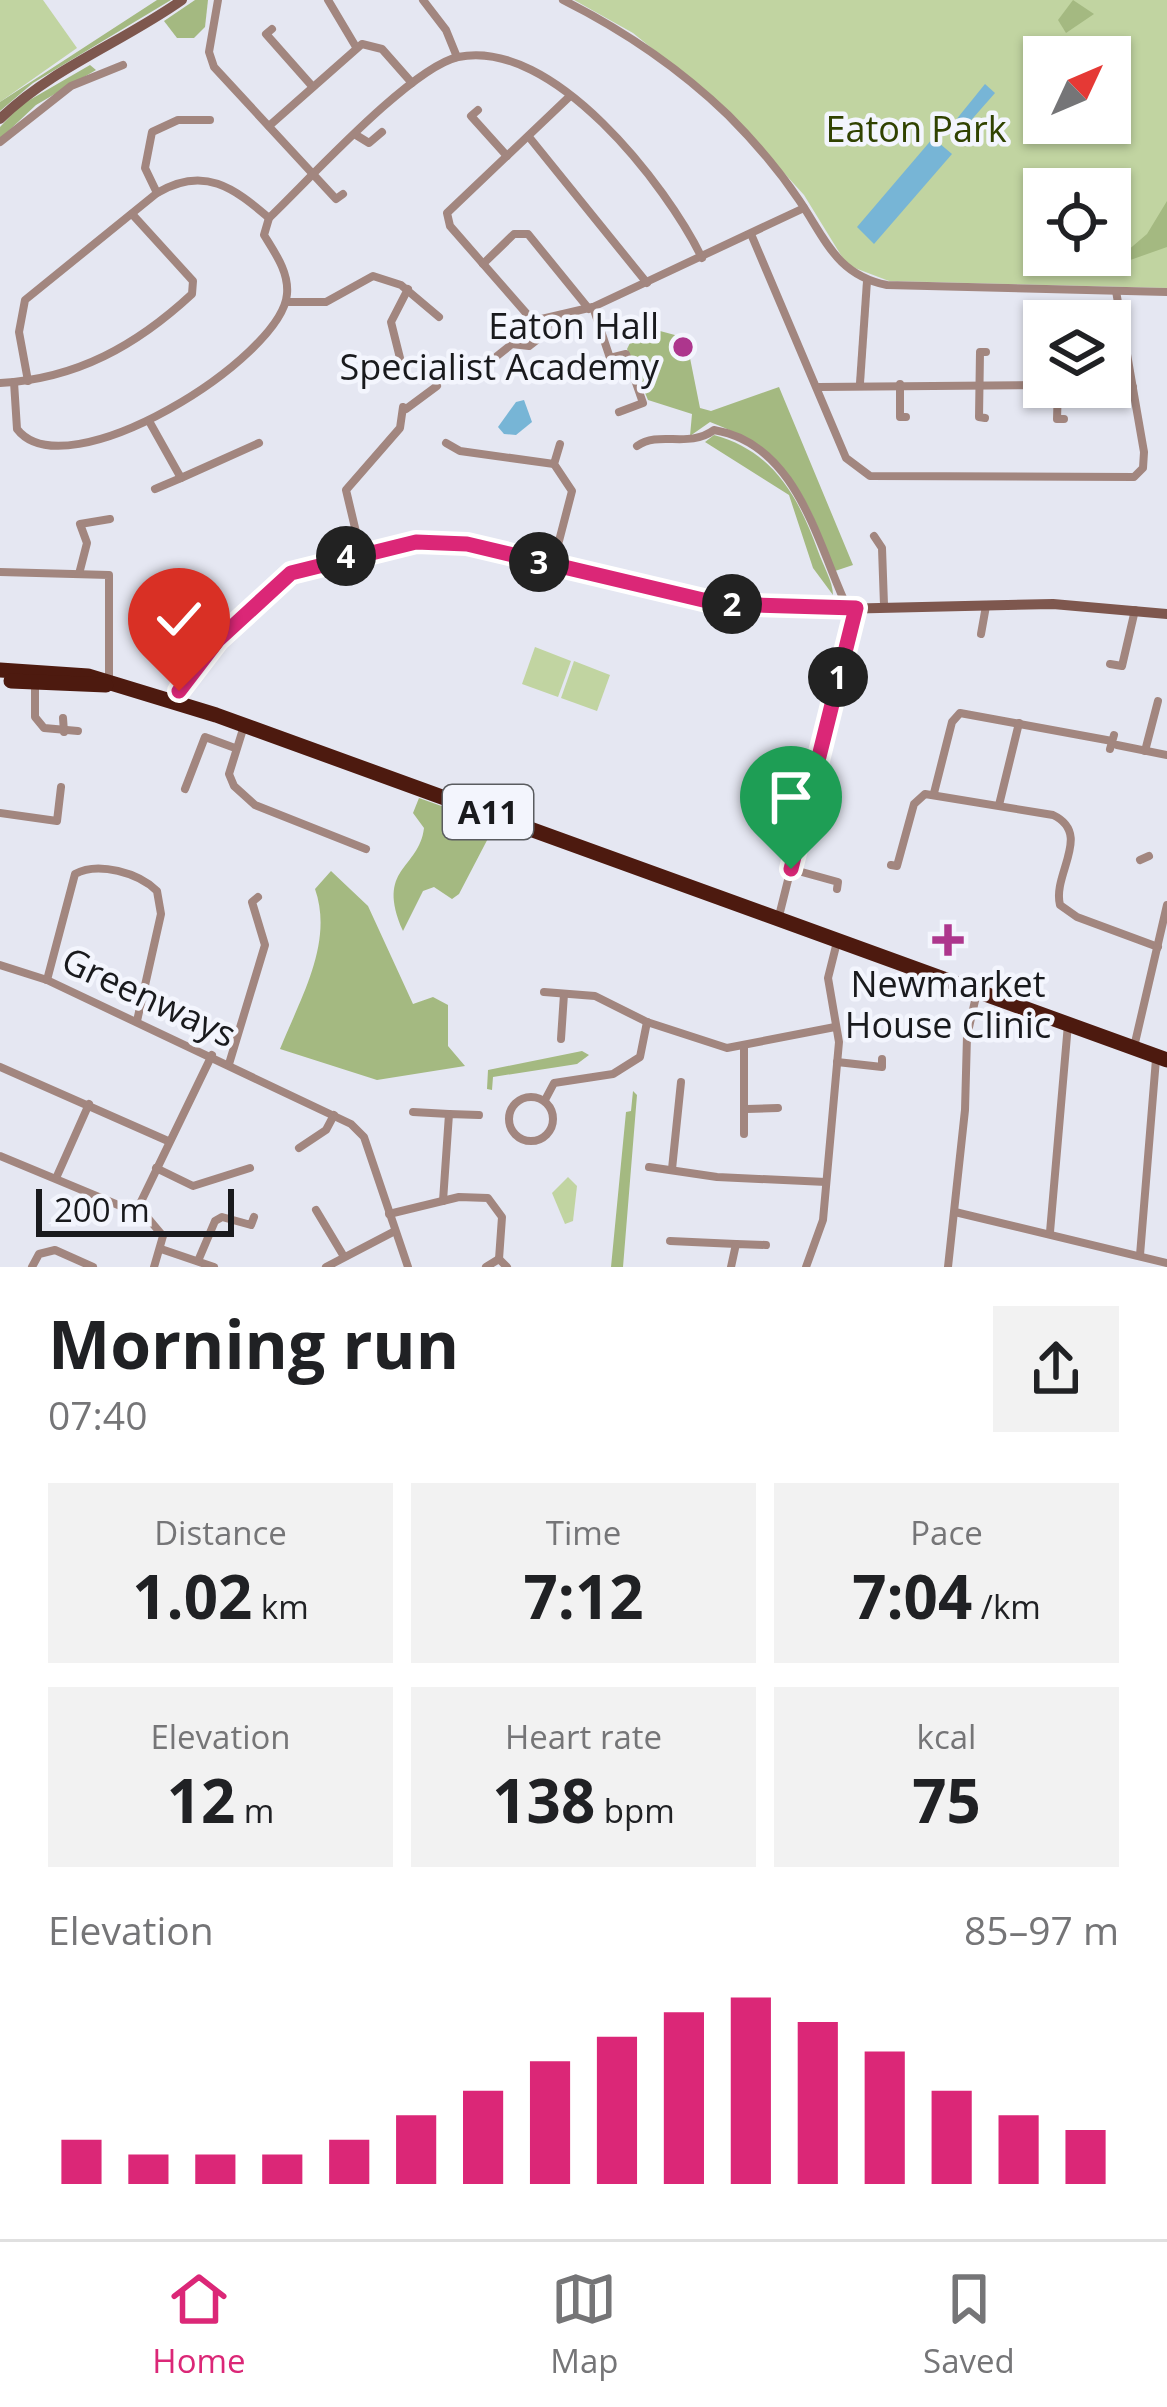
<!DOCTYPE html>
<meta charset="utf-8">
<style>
body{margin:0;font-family:"Open Sans",sans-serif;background:#f2f2f2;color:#202124;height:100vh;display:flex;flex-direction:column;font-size:45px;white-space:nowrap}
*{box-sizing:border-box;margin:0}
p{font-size:39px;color:#757577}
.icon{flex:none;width:66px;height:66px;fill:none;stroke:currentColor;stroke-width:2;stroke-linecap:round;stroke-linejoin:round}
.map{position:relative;height:1267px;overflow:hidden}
.details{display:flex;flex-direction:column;background:#fff;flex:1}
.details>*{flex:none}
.needle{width:78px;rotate:46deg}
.controls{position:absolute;left:1023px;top:36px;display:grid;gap:24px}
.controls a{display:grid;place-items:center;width:108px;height:108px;border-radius:0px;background:#fff;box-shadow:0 3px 9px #0004;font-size:60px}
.scale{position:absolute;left:36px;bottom:30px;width:198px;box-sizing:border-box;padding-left:12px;border:6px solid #191a1d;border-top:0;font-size:33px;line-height:42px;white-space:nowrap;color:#191a1d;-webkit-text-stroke:9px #f3f5fd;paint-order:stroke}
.pin{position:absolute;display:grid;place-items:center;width:102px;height:102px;color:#fff;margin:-123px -51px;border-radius:50% 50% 50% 0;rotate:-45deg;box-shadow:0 0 12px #0007}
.pin .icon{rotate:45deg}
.km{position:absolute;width:60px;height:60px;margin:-30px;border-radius:50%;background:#222;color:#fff;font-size:33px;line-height:60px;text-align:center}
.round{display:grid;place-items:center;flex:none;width:126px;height:126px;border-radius:0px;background:#f2f2f2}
.head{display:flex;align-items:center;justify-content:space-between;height:204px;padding:0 48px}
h1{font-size:66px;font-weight:700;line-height:90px}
.stats{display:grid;grid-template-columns:repeat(3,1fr);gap:18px;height:204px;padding:12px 48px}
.stats div{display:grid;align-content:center;border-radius:0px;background:#f2f2f2;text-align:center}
.stats b{font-size:60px;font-weight:700}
.stats small{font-size:33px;font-weight:400}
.stats p{font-size:33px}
.chart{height:336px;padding:24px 48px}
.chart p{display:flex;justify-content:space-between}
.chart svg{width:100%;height:216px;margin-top:12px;stroke:#db2777;stroke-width:6}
.tab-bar{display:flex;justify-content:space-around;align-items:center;height:168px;border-top:3px solid #e0e0e0;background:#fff;font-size:33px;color:#757577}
.tab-bar a{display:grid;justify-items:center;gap:6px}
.tab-bar .current{color:#db2777}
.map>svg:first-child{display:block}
</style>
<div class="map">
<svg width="1167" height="1267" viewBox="0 0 1167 1267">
<rect width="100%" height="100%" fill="#e5e7f2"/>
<g fill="#c1d4a1" fill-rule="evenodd">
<path d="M0,0H43L77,48L0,102Z"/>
<path d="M574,0H1167V288L889,281L847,265L804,195L723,106L633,33ZM1044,57H1110V123H1044ZM1044,189H1110V255H1044Z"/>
<path d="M535,647L571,661L558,697L522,684Z"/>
<path d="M574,661L610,675L597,711L561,698Z"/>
<path d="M568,1177L577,1186L573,1221L565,1224L552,1193Z"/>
</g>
<g fill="#a4b981">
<path d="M157,0H171L33,83L0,111V102Z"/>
<path d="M195,0H208L205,27L194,38H177L164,21Z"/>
<path d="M1073,0L1094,14L1066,33L1058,20Z"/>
<path d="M90,65L96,70L36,105L0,139V127L21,105Z"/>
<path d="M1167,201V247L1119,264L1120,257L1147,234Z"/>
<path d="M649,328L686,338L700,408L711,411L779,387L853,565L835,571C806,495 790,452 710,422L690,436L692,414L648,400L627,349L636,331Z"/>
<path d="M714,435C773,451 798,496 818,551C823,565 833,582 833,595L813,568L789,495L705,442Z"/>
<path d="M419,798L495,825L459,894L452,899L434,887L423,891L403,931C375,867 419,870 424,828L413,813Z"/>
<path d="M331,871L368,906L413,1004L433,997L448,1005V1046L465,1066L377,1080L280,1049C300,999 334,943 315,889Z"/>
<path d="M582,1051L589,1055L577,1064L493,1077L492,1090L487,1089L488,1070Z"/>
<path d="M633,1091L637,1095L623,1267H611L626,1112L631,1111Z"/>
</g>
<g fill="#77b5d6">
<path d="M985,84L995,93L959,134L951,126Z"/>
<path d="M933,138L952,154L874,244L857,227Z"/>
<path d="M524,400L532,422L516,435L504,434L498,427L516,402Z"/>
</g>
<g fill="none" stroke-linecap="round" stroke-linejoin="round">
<g stroke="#a2867f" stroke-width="8">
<path d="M218,0L209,52L214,67L336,199L343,194"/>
<path d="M328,0L356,47"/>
<path d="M423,0L446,30L457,57"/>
<path d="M563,0C623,30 679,68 728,115C754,141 778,169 799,200C825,238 836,275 887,285L1167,292"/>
<path d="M272,29L266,34L312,86"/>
<path d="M569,97L447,213L450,226L533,321L593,307L804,208"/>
<path d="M478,110L471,116L507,156"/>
<path d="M269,126L362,44L382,49L412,83"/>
<path d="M356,135L369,143L382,132"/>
<path d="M529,137L647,283"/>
<path d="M0,142L71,86L123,65"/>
<path d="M157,193L145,168L152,132L178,120H210"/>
<path d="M751,234L846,458L870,476L1134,477L1143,468L1144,452L1116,291"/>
<path d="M483,264L514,234H528L589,309"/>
<path d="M286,302H326L373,276L401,285L439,317"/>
<path d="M593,307L610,358L626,354L643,403L619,412"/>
<path d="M400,358L391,322L408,289"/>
<path d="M482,368L512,344L529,346L547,332L548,321"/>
<path d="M28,381L19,332L25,300L157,193C204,165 234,188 269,218"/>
<path d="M14,382L17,429C66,493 282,358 287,294C289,272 275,253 264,235L269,218C308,181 410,68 458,57C553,37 667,186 702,258"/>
<path d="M0,383C77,379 137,345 192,294L193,281L132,214"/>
<path d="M860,383L867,281"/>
<path d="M900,384V417H906"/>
<path d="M1110,386L1133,387"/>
<path d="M819,387L1044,385"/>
<path d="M1058,387L1057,419H1064"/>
<path d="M406,409L437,386"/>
<path d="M985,418L979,417L980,352H986"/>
<path d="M149,421L181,478L259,443"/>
<path d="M446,443L460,451L554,464"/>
<path d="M637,446C660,430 688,449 714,430C798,444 817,544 848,609"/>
<path d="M155,489L181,478"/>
<path d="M874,536L882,548L884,605"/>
<path d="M361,553L346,490L400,428L403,407"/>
<path d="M553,564L572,491L554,464L560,444"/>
<path d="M0,572L109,575V682"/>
<path d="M79,574L87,543L80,524L110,519"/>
<path d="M981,634L986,606"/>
<path d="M1110,664L1122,666L1135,610"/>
<path d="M35,689V717L44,728L78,731"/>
<path d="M63,718L64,732"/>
<path d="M244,726L229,774L234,786L255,805L366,849"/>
<path d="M1117,745L1167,755"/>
<path d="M1110,749L1114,735"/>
<path d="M1145,751L1158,701"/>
<path d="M185,789L205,737L235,748"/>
<path d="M934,793L952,722L960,713L1112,741"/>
<path d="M999,805L1019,723"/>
<path d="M0,813L57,821L61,787"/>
<path d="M1140,860L1149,856"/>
<path d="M891,865L897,866L914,804L925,794L1053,815C1093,834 1052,874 1060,905L1077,917L1158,947"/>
<path d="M791,869L838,882L837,889"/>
<path d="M778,920L856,609"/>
<path d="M0,965L47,980L351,1124L364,1137L408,1267"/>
<path d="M47,980L75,874C98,861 139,873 157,891L161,914L137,1021"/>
<path d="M544,992L595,996L647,1022L727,1048L835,1027"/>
<path d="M561,1039L564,994"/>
<path d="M744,1047V1134"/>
<path d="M1134,1047L1167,905"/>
<path d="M837,1062L882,1067V1059"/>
<path d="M229,1064L265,945L252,902L258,897"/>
<path d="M0,1067L168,1141"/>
<circle cx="531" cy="1119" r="22"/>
<path d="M545,1100L554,1083L613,1074L640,1057L647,1022"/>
<path d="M747,1109L778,1108"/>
<path d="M413,1112L449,1114"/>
<path d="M299,1148L326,1130L334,1115"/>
<path d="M0,1156L147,1217L163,1236L154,1267"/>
<path d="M649,1167L717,1177L826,1182"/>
<path d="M156,1168L193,1186L250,1168"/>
<path d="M672,1169L681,1082"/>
<path d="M57,1176L89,1104"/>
<path d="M443,1201L449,1114L479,1115"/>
<path d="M316,1210L343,1255"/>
<path d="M136,1212L212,1055"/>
<path d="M955,1212L1167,1263"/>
<path d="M389,1214L459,1197L488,1198L502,1217L499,1259"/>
<path d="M1050,1232L1068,1024"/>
<path d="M670,1241L736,1244"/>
<path d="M161,1249L214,1267"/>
<path d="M1140,1255L1156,1059"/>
<path d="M198,1261L215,1221L222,1217L251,1225L254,1217"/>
<path d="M32,1267L39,1254L55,1250L93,1267"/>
<path d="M326,1267L395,1231"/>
<path d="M486,1267L499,1259L507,1267"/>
<path d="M731,1267L736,1244L766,1245"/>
<path d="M806,1267L823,1220L839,1042L828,978L837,942"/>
<path d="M948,1267L965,1110L967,1036L977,992"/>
</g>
<g stroke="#7e574e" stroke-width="10">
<path d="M0,119C52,68 123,42 182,0"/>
<path d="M167,700L218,640L291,573L416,542L467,544L720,603L837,609L1053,604L1167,614"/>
</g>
<g stroke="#4d1a0f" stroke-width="15">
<path d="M0,670L88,676L216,715L1167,1060"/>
<path d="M11,681L106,685"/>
</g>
</g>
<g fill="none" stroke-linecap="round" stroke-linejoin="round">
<defs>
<path id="route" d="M179,691L218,640L291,573L416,542L467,544L720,604L856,608L791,869"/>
</defs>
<use href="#route" stroke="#fff" stroke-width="24"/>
<use href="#route" stroke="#db2777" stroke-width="15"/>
</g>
<g fill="#ad368d" stroke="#f3f5fd" stroke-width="4.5">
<circle cx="683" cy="347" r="12"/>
<path d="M942 922h12v12h12v12h-12v12h-12v-12h-12v-12h12z"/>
</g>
<g text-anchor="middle" stroke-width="9" stroke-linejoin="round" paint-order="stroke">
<rect fill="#f3f5fd" stroke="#5a5c60" stroke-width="3" x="443" y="785" width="90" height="54" rx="9"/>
<g font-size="33" font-weight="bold" fill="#191a1d">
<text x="488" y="824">A11</text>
</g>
<g font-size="36" fill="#304200" stroke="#f3f5fd">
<text x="916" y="142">Eaton Park</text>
</g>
<g font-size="36" fill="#191a1d" stroke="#f3f5fd" text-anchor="end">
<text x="659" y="339">Eaton Hall<tspan x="659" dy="41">Specialist Academy</tspan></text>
<text x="948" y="997" text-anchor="middle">Newmarket<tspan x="948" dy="41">House Clinic</tspan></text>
</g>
<g font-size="36" fill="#191a1d" stroke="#f3f5fd">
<text transform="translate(149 997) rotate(25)" y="13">Greenways</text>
</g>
</g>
</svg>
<div class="controls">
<a><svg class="needle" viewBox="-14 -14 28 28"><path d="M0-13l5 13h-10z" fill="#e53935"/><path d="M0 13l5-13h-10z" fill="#757577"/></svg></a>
<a><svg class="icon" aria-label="locate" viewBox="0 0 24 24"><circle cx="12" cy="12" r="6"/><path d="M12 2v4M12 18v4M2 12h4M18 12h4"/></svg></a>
<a><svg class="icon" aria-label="layers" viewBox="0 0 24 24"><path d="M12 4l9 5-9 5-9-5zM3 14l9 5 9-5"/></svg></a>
</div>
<div class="scale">200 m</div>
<div class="pin" style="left:791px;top:869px;background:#1e9e55"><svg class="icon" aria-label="arrive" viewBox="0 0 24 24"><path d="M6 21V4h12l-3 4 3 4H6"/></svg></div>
<div class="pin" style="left:179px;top:691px;background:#d93025"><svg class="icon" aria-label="check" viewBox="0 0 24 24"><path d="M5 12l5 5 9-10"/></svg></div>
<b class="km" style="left:838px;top:677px">1</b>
<b class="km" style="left:732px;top:604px">2</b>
<b class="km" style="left:539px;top:562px">3</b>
<b class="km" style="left:346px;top:556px">4</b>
</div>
<section class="details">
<div class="head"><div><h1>Morning run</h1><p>07:40</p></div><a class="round"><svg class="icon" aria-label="share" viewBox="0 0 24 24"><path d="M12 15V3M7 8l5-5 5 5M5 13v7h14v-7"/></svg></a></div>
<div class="stats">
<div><p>Distance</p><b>1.02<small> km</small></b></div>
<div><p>Time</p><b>7:12</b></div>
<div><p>Pace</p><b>7:04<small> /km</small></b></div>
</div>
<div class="stats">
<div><p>Elevation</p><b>12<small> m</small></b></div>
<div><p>Heart rate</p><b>138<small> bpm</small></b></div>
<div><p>kcal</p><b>75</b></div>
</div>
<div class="chart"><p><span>Elevation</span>85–97 m</p>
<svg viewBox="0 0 160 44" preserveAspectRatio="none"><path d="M5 44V35M15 44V38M25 44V38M35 44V38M45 44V35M55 44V30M65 44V25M75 44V19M85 44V14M95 44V9M105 44V6M115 44V11M125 44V17M135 44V25M145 44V30M155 44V33"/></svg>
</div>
</section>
<nav class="tab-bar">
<a class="current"><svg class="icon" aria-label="home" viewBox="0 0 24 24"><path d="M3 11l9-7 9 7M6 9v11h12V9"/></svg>Home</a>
<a><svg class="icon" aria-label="map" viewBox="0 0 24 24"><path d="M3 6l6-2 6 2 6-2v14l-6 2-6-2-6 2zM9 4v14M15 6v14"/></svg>Map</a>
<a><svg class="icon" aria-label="saved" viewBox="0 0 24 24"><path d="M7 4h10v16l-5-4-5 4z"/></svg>Saved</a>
</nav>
